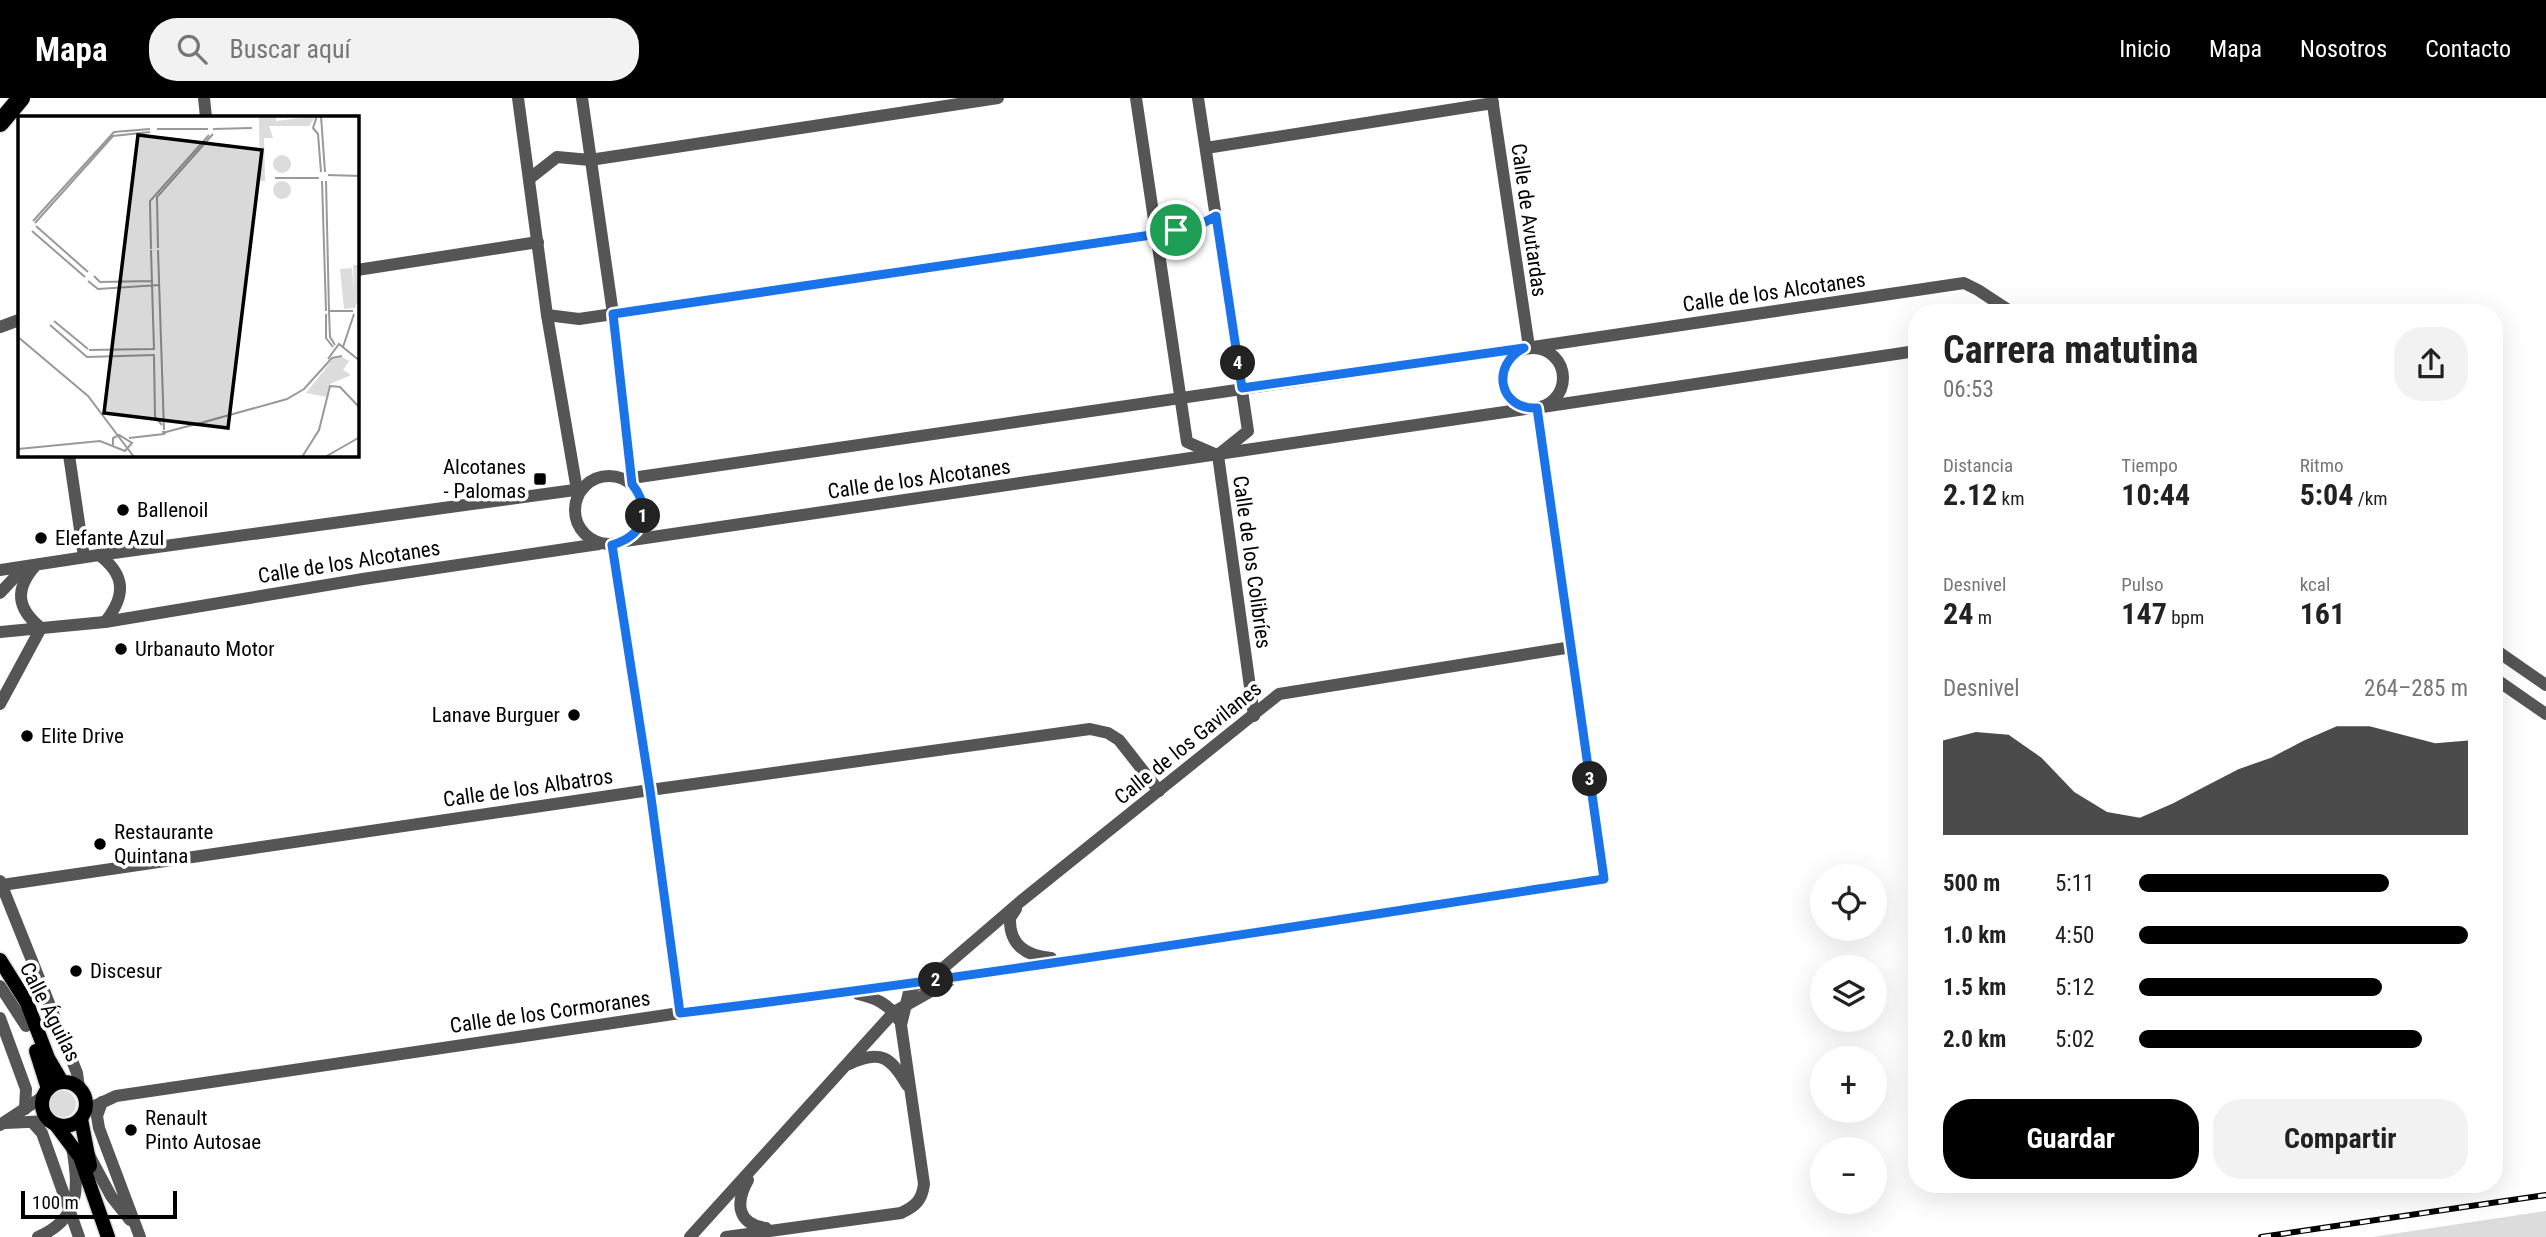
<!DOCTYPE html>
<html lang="es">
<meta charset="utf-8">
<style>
body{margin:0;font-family:"Roboto Condensed",sans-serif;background:#f2f2f2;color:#222;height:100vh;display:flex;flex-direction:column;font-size:26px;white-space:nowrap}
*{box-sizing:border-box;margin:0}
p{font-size:23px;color:#767676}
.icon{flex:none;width:38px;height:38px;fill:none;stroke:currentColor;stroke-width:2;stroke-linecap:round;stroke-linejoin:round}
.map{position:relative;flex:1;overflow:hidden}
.drawer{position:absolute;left:1908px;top:206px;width:595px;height:889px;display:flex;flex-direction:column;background:#fff;border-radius:28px;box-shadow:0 7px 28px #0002}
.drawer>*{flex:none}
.controls{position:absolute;left:1810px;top:766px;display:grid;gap:14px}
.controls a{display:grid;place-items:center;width:77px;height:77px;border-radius:50%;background:#fff;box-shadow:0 7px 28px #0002;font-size:35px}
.scale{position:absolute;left:21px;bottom:18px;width:156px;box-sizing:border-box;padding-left:7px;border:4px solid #000;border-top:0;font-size:19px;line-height:24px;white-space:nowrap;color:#000;-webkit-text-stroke:5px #fff;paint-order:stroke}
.pin{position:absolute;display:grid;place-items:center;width:60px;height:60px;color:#fff;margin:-30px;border:4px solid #fff;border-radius:50%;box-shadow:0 2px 7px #0007}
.km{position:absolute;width:35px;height:35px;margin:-18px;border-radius:50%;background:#222;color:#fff;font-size:19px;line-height:35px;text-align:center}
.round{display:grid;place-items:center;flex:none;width:74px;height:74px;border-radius:28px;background:#f2f2f2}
.head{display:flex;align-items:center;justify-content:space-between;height:119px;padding:0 35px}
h1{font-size:38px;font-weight:700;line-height:52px}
.metrics{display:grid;grid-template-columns:repeat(3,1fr);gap:10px;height:119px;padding:7px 35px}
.metrics div{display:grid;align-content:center}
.metrics b{font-size:30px;font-weight:700}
.metrics small{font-size:19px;font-weight:400}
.metrics p{font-size:19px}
.chart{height:196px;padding:14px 35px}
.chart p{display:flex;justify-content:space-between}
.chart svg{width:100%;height:126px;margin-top:7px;fill:#000;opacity:.7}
.primary-button{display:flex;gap:14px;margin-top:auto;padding:14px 35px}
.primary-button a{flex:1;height:80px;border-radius:28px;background:#000;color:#fff;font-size:28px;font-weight:700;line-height:80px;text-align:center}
.primary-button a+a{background:#f2f2f2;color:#222}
ul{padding:0 35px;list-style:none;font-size:23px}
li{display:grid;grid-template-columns:112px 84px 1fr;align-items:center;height:52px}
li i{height:18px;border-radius:9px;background:#000}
header{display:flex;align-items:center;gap:42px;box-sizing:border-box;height:98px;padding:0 35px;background:#000;color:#fff}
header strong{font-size:33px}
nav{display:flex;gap:38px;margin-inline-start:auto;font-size:24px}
.search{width:490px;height:63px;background:#f2f2f2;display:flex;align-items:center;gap:18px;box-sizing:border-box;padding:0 24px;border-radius:28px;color:#767676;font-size:26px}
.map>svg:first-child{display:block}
</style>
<header>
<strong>Mapa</strong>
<div class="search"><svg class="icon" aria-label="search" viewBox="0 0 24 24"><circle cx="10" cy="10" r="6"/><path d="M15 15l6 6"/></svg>Buscar aquí</div>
<nav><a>Inicio</a><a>Mapa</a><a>Nosotros</a><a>Contacto</a></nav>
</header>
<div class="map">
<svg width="2546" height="1139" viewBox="0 0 2546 1139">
<rect width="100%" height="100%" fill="#fff"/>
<g fill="#dcdcdc">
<circle cx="63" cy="1006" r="13"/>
<path d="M2546,1113V1139H2372Z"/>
</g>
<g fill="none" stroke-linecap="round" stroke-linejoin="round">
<defs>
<g id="major">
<path d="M0,862L27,905L48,960L62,984"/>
<path d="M36,953L48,991"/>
<circle cx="64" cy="1006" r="22"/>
<path d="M81,1021L90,1068"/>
<path d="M56,1027L80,1059L108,1139"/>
</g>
<path id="highway" d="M0,25L21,0"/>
</defs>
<use href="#major" stroke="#dbdbdb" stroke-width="17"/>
<use href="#highway" stroke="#dbdbdb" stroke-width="20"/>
<g stroke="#555" stroke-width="12">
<path d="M204,0L206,19"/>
<path d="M518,0L547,217L578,398"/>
<path d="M582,0L613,216L632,386"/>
<path d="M1136,0L1187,344L1217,357"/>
<path d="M1198,0L1248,333L1218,357"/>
<path d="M1492,0L1529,249"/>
<path d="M1206,50L1493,5"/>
<path d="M529,81L557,59L590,62L998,0"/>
<path d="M357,172L538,144"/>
<path d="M547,217L579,221L1192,131L1216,118"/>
<path d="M0,229L19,222"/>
<path d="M1533,249L1964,185L1978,192L2013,215"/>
<circle cx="1533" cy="280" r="30"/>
<path d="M1542,309L1916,253"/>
<path d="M69,357L84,459"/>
<path d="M1218,357L1254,618"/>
<circle cx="609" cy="412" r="34"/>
<path d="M625,381L1524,250"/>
<path d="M625,443L1532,310"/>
<path d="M612,447L650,692L680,915"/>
<path d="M99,457C126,477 126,498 105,524"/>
<path d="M35,468C15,491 16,510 41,530"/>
<path d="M0,472L99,457L582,391"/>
<path d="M0,495L17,477L21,470"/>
<path d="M0,534L105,524L363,481L599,446"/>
<path d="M2494,551L2546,587"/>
<path d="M2494,580L2546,616"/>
<path d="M0,606L41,530"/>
<path d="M0,783L77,975L79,990"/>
<path d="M2,787L650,692L1090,631L1108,635L1119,642L1159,693"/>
<path d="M1016,811L1010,820C1009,847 1026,858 1051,860"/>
<path d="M0,888L26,928"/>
<path d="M858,896C875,900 888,905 898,921"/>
<path d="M0,920L26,991L25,1011"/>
<path d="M849,966C880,951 891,959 907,987"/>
<path d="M102,1004L97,1018L99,1030L140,1139"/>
<path d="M86,1012L116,998L680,915L848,894L1072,862L1604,781L1537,310"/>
<path d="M32,1024L42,1035L79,1139"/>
<path d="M5,1025L50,1023"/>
<path d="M0,1027L44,998"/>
<path d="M89,1057L111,1098L130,1122"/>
<path d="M748,1082C735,1105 737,1126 766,1130"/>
<path d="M38,1139C81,1120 79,1090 72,1049"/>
<path d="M690,1139L894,914L949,883"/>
<path d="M726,1139L901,1115C916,1108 922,1102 924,1086L901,927L909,894L916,887L928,883L1021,803L1279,596L1572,549"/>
</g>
<use href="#major" stroke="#000" stroke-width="14"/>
<use href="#highway" stroke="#000" stroke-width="18"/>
<defs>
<path id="rail" d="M2261,1139L2546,1097"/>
</defs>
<use href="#rail" stroke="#000" stroke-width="6"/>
<use href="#rail" stroke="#fff" stroke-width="3.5" stroke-dasharray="10" stroke-linecap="butt"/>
</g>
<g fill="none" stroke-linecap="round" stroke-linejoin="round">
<defs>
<path id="route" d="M1216,118L1242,290L1524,250C1490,267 1499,312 1537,310L1604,781C1296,828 989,878 680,915L650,692L612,447C645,437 652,412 632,386L613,216L1192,131Z"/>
</defs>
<use href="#route" stroke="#fff" stroke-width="14"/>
<use href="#route" stroke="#1a73e8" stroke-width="9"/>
</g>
<g fill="#000" stroke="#fff" stroke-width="2.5">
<rect x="533" y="374" width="14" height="14" rx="3.5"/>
<circle cx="123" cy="412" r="7"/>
<circle cx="41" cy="440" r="7"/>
<circle cx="121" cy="551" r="7"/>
<circle cx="574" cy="617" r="7"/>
<circle cx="27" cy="638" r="7"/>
<circle cx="100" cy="746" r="7"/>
<circle cx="76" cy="873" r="7"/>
<circle cx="131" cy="1032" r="7"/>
</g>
<g text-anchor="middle" stroke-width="7" stroke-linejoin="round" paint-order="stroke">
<g font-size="21" fill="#000" stroke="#fff">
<text transform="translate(1529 122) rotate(82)" y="7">Calle de Avutardas</text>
<text transform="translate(1774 194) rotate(-8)" y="7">Calle de los Alcotanes</text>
<text transform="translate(919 381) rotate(-8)" y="7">Calle de los Alcotanes</text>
<text transform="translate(349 464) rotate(-9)" y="7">Calle de los Alcotanes</text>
<text transform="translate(1252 464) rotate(82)" y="7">Calle de los Colibríes</text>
<text transform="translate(1188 645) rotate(-39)" y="7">Calle de los Gavilanes</text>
<text transform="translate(528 690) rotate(-8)" y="7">Calle de los Albatros</text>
<text transform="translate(50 914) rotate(63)" y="7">Calle Águilas</text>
<text transform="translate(550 914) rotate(-8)" y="7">Calle de los Cormoranes</text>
</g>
<g font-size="21" fill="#000" stroke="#fff" text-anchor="start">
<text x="526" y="376" text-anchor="end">Alcotanes<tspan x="526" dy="24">- Palomas</tspan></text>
<text x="137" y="419">Ballenoil</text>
<text x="55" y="447">Elefante Azul</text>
<text x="135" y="558">Urbanauto Motor</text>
<text x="560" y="624" text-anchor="end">Lanave Burguer</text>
<text x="41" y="645">Elite Drive</text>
<text x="114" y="741">Restaurante<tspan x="114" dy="24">Quintana</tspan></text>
<text x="90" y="880">Discesur</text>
<text x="145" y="1027">Renault<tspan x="145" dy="24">Pinto Autosae</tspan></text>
</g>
</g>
<g transform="translate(18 18)">
<rect width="341" height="341" fill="#fff"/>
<path d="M241,0H258V5L298,0L291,10H251L255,22H246L247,65H242ZM255 48a9 9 0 1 1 18 0a9 9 0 1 1-18 0ZM255 74a9 9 0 1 1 18 0a9 9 0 1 1-18 0ZM335,149H341V183L337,192L326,193L322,153L334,152L336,178ZM325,241L331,245L325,254L333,259L312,268L309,281L288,277L315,243Z" fill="#dcdcdc"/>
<path fill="none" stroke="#999" stroke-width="2" d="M299,0L295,12L300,18L303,56M303,0L307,56M139,13H190M195,13L234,12M310,59L342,60M257,62H301M304,65L308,195M308,65L311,195M15,105L96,16L132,13M17,107L95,20L132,16M18,110L70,156M14,115L67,161M140,132L139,81L195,18M133,133L132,85L191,19M133,134L136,234M140,134L146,314M76,160L82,166L134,165M70,165L80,173L141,169M311,195L312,221L317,229M311,195H335M308,198V222L315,231M36,205L70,233M32,209L69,241L137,239M0,221L70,280L116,341M325,231L336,198M71,234L136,233M136,239L137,301L144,309M310,243L321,228L342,245M322,271L342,292M179,308L269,283L286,273L314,242L324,240M148,316L182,307M111,322L146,318L148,316H144M0,333L82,325L107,335L114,327L101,319L95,322V329M284,341L301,314L312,270L323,271M307,341L342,321"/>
<path fill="#000" fill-opacity="0.15" stroke="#000" stroke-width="3.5" d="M120,19L244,34L210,312L86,297Z"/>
<rect width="341" height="341" fill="none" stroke="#000" stroke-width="3.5"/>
</g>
</svg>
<div class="controls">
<a><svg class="icon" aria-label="locate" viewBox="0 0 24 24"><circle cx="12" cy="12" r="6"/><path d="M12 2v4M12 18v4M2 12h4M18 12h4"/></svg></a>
<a><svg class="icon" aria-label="layers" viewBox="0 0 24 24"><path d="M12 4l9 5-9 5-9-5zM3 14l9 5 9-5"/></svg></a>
<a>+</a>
<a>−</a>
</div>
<div class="scale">100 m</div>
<div class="pin" style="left:1176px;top:132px;background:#1e9e55"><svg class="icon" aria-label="arrive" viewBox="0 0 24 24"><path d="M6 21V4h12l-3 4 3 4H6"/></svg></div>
<b class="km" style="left:643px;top:418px">1</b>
<b class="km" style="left:936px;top:882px">2</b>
<b class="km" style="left:1590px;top:681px">3</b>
<b class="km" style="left:1238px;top:265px">4</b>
<section class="drawer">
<div class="head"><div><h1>Carrera matutina</h1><p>06:53</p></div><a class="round"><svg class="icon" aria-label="share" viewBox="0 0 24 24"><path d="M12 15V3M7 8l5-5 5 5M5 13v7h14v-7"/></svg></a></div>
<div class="metrics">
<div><p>Distancia</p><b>2.12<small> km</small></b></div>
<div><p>Tiempo</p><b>10:44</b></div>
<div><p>Ritmo</p><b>5:04<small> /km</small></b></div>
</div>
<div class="metrics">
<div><p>Desnivel</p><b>24<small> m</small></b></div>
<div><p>Pulso</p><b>147<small> bpm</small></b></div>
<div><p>kcal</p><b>161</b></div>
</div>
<div class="chart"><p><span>Desnivel</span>264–285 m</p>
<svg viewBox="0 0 160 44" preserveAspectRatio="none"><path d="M0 44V11L10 8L20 9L30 17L40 29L50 36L60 38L70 33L80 27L90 21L100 17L110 11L120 6L130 6L140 9L150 12L160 11V44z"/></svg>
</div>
<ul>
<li><b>500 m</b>5:11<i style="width:76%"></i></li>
<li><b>1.0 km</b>4:50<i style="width:100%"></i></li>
<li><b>1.5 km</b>5:12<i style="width:74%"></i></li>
<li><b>2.0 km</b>5:02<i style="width:86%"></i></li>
</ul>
<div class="primary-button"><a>Guardar</a><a>Compartir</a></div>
</section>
</div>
